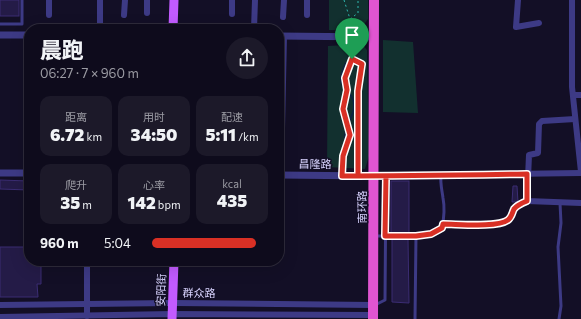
<!DOCTYPE html>
<html lang="zh">
<meta charset="utf-8">
<style>
body{margin:0;font-family:Commissioner,"Noto Sans SC",sans-serif;background:#1c1929;color:#f1f3f6;height:100vh;display:flex;flex-direction:column;font-size:15px;white-space:nowrap}
*{box-sizing:border-box;margin:0}
p{font-size:13px;color:#9b9ba3}
.icon{flex:none;width:22px;height:22px;fill:none;stroke:currentColor;stroke-width:2;stroke-linecap:round;stroke-linejoin:round}
.map{position:relative;flex:1;overflow:hidden}
.side{position:absolute;left:24px;top:24px;width:260px;height:242px;display:flex;flex-direction:column;background:#0e0b1c;border-radius:16px;box-shadow:0 4px 16px #0002,0 0 0 1px #2e2b3b}
.side>*{flex:none}
.pin{position:absolute;display:grid;place-items:center;width:34px;height:34px;color:#fff;margin:-41px -17px;border-radius:50% 50% 50% 0;rotate:-45deg;box-shadow:0 0 4px #0007}
.pin .icon{rotate:45deg}
.round{display:grid;place-items:center;flex:none;width:42px;height:42px;border-radius:21px;background:#1c1929}
.head{display:flex;align-items:center;justify-content:space-between;height:68px;padding:0 16px}
h1{font-size:22px;font-weight:800;line-height:30px}
.metrics{display:grid;grid-template-columns:repeat(3,1fr);gap:6px;height:68px;padding:4px 16px}
.metrics div{display:grid;align-content:center;border-radius:10px;background:#1c1929;text-align:center}
.metrics b{font-size:17px;font-weight:800}
.metrics small{font-size:11px;font-weight:400}
.metrics p{font-size:11px}
ul{padding:0 16px;list-style:none;font-size:13px}
li{display:grid;grid-template-columns:64px 48px 1fr;align-items:center;height:30px}
li i{height:10px;border-radius:5px;background:#d93025}
.map>svg:first-child{display:block}
</style>
<div class="map">
<svg width="581" height="319" viewBox="0 0 581 319">
<rect width="100%" height="100%" fill="#130f26"/>
<g fill="#12302f">
<path d="M329,0H368V19L360,30H329Z"/>
<path d="M383,40L413,42L418,113L383,112Z"/>
<path d="M362,44L367,50L369,156L365,169L327,167L328,46Z"/>
</g>
<g fill="none" stroke-linecap="round" stroke-linejoin="round">
<path stroke="#0c2248" stroke-width="1.5" d="M345,139C344,124 354,118 354,106C354,87 331,91 346,63"/>
</g>
<g fill="#241b47" stroke="#3b2d73">
<rect x="0" y="0" width="19" height="16"/>
<path d="M0,180L29,181V190L0,189Z"/>
<rect x="391" y="181" width="18" height="52"/>
<path d="M513,186H517L518,202H512Z"/>
<path d="M392,239H408L409,303L392,302Z"/>
<path d="M0,247H29V261H41V284H37L38,297H0Z"/>
</g>
<g fill="none" stroke-linecap="round" stroke-linejoin="round">
<g stroke="#2fb8b0" stroke-width="1" stroke-dasharray="2 3" stroke-linecap="butt">
<path d="M344,0L350,19L347,30"/>
<path d="M350,19L358,13V0"/>
<path d="M352,59L361,64V78L358,91V169"/>
<path d="M350,133H357"/>
<path d="M342,169L344,149L350,135L343,109L347,90L345,78L352,59L348,43"/>
<path d="M448,224H492L506,221"/>
</g>
<g stroke="#3d3a85" stroke-width="3">
<path d="M0,24H22V0"/>
<path d="M510,219C514,209 517,206 527,201"/>
<path d="M376,236H416L431,234L442,228C444,218 445,208 443,198C442,190 440,183 441,175"/>
<path d="M375,305L385,300L386,176"/>
<path d="M415,319L416,236"/>
<path d="M559,319L561,306L558,247L561,223L560,203"/>
</g>
<g stroke="#3d3a85" stroke-width="6">
<path d="M100,0V29"/>
<path d="M232,0V14"/>
<path d="M307,0V15"/>
<path d="M518,0L516,27L539,23"/>
<path d="M572,0V87L581,172"/>
<path d="M147,13V0"/>
<path d="M49,15V0"/>
<path d="M124,15L125,0"/>
<path d="M283,17L284,0"/>
<path d="M254,29L255,0"/>
<path d="M573,95H581"/>
<path d="M575,119L542,121L539,124L538,153L529,155L527,201L581,203"/>
<path d="M281,175L284,36"/>
<path d="M374,176L581,173"/>
<path d="M0,305L173,303L373,305"/>
<path d="M87,316V261"/>
<path d="M0,317L172,314L373,315"/>
</g>
<g stroke="#3d3a85" stroke-width="7">
<path d="M0,35H29"/>
<path d="M279,36L374,37"/>
<path d="M0,173H29"/>
<path d="M279,175L374,176"/>
</g>
<g stroke="#c25bff" stroke-width="9">
<path d="M173,29L174,0"/>
<path d="M172,319L174,261"/>
</g>
<path stroke="#e055d1" stroke-width="10" d="M373,319L374,0"/>
</g>
<g fill="none" stroke-linecap="round" stroke-linejoin="round">
<defs>
<path id="route" d="M352,59L362,64L358,91V176H386L385,236H416L431,234L442,228L443,224C458,224 497,228 508,220C512,217 512,213 514,209C517,205 522,203 527,201V174C466,175 404,176 342,176L343,156L350,135L343,109L347,90L345,78L352,59"/>
</defs>
<use href="#route" stroke="#fff" stroke-width="8"/>
<use href="#route" stroke="#d93025" stroke-width="5"/>
</g>
<g text-anchor="middle" stroke-width="3" stroke-linejoin="round" paint-order="stroke">
<g font-size="11" fill="#d9d4ff" stroke="#130f26">
<text transform="translate(315 164) rotate(1)" y="4">昌隆路</text>
<text transform="translate(362 207) rotate(-90)" y="4">南环路</text>
<text transform="translate(161 290) rotate(-88)" y="4">安阳街</text>
<text transform="translate(199 293) rotate(1)" y="4">群众路</text>
</g>
</g>
</svg>
<div class="pin" style="left:352px;top:59px;background:#1e9e55"><svg class="icon" aria-label="arrive" viewBox="0 0 24 24"><path d="M6 21V4h12l-3 4 3 4H6"/></svg></div>
<section class="side">
<div class="head"><div><h1>晨跑</h1><p>06:27 · 7 × 960 m</p></div><a class="round"><svg class="icon" aria-label="share" viewBox="0 0 24 24"><path d="M12 15V3M7 8l5-5 5 5M5 13v7h14v-7"/></svg></a></div>
<div class="metrics">
<div><p>距离</p><b>6.72<small> km</small></b></div>
<div><p>用时</p><b>34:50</b></div>
<div><p>配速</p><b>5:11<small> /km</small></b></div>
</div>
<div class="metrics">
<div><p>爬升</p><b>35<small> m</small></b></div>
<div><p>心率</p><b>142<small> bpm</small></b></div>
<div><p>kcal</p><b>435</b></div>
</div>
<ul>
<li><b>960 m</b>5:04<i style="width:90%"></i></li>
</ul>
</section>
</div>
